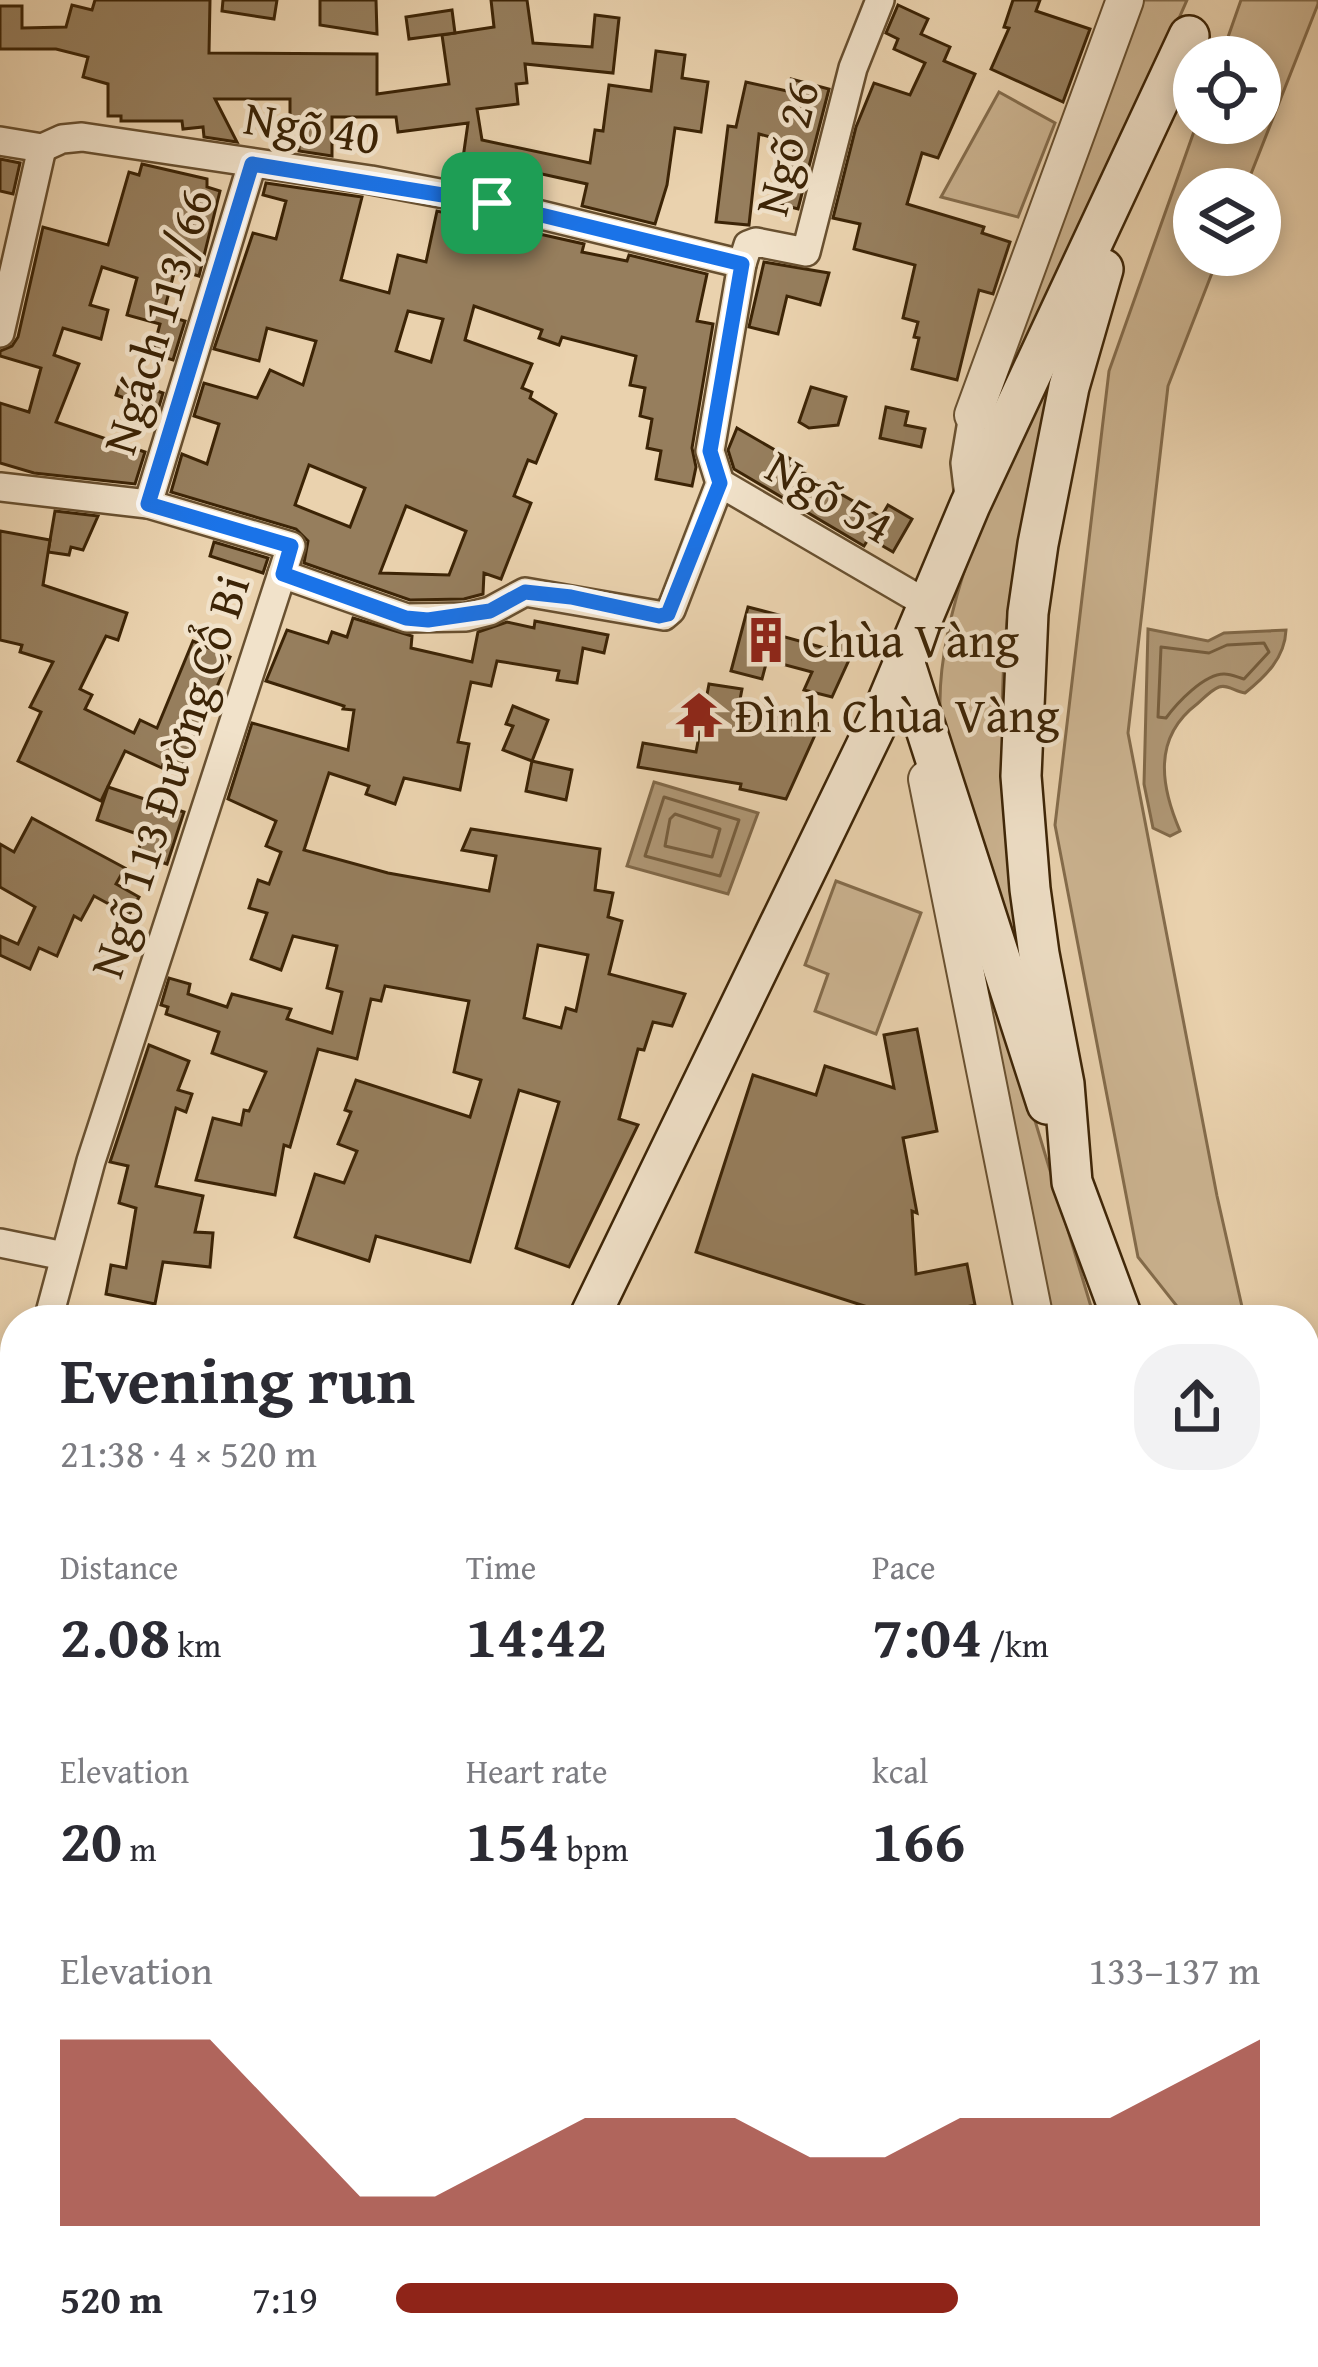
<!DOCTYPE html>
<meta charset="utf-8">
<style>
body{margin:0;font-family:"Gentium Book Plus",serif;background:#f2f2f3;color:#2b2b33;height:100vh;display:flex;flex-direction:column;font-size:45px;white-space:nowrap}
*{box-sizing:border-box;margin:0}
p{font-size:39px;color:#7c7c81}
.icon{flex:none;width:66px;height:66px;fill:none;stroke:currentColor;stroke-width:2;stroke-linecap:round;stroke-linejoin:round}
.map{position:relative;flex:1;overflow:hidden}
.side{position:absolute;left:0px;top:1305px;width:1320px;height:1062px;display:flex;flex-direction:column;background:#fff;border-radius:48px 48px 0 0;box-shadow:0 6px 18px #0003}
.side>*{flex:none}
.fabs{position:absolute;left:1173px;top:36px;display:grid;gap:24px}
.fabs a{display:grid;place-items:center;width:108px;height:108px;border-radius:50%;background:#fff;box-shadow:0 6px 18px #0003;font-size:60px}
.pin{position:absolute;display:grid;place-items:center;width:102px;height:102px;color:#fff;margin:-51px;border-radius:24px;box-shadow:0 6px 18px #0006}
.round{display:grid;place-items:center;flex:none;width:126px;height:126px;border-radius:48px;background:#f2f2f3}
.summary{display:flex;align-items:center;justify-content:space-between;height:204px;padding:0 60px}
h1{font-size:66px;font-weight:600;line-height:90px}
.metrics{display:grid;grid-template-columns:repeat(3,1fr);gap:18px;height:204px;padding:12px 60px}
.metrics div{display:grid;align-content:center}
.metrics b{font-size:60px;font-weight:600}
.metrics small{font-size:33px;font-weight:400}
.metrics p{font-size:33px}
.chart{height:336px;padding:24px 60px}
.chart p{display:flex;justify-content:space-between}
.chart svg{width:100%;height:216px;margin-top:12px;fill:#8f2418;opacity:.7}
ul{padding:0 60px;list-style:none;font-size:39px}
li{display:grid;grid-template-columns:192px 144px 1fr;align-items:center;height:90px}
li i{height:30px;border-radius:15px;background:#8f2418}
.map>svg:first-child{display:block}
</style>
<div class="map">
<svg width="1318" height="2367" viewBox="0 0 1318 2367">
<rect width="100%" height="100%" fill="#ead2ae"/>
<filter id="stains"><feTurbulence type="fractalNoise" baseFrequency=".00167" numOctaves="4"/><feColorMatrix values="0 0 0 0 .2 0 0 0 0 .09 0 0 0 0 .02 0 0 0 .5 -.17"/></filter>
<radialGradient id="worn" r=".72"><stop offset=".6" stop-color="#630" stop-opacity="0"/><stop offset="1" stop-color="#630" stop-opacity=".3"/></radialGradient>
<g fill="#ccb491" stroke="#846c4c" stroke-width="3">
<path d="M1138,0H1187L1123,146L988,423Z"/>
<path d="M1241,0H1318V4L1245,189H1194V255H1219L1168,386L1128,733L1217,1196L1245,1320H1181L1180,1310L1138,1257L1055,825L1109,371L1197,123H1260V57H1221Z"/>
<path d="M999,92L1055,123L1018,217L941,197Z"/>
<path d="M1072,318C1046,430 1010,545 1004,660C997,776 1012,891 1024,1007L941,724C929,602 1022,431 1072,318Z"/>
<path d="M949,835L1095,1320H1047Z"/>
<path d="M836,881L921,913L876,1034L815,1011L828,974L805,965Z"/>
<path d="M1305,1587L1318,1644V2019L1305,1960Z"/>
<path d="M1305,2222L1318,2271V2352L1305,2323Z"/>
</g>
<g fill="#af9775" stroke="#816949" stroke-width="3">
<path d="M1148,629L1208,641L1224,633L1286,630C1285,658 1265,677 1245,693C1235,692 1228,684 1219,687C1211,690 1203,699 1197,704C1152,738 1161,787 1180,831L1170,836L1153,828L1144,784Z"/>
<path d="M654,782L758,813L728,894L627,866Z"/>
<path d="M749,2352H846L842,2367H744Z"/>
</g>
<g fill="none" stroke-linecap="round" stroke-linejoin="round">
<g stroke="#765e3e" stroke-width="3">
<path d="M1264,643L1269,652L1244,679C1237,677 1231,674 1224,674C1204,674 1177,703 1166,718L1158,717L1161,647L1209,653L1227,645Z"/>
<path d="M664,797L739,820L720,876L645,856Z"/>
<path d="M675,814L720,829L712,857L665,846L670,819Z"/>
</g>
</g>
<g fill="#967e5d" stroke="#3c2406" stroke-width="3" fill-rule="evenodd">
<path d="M95,0H210L209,53L377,54V94L449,84L442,35L494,27L491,0H527L533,43L592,47L595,15L619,18L613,73L525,64L527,83L516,84L518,104L477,109L482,140L590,163L595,130L603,131L609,85L651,91L656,51L685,55L682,78L708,82L701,132L675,128L667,185L655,224L582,206L587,184L533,172L528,193L460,179L468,123L398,132L396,117H332V156L299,151V131H290V99H215L237,142L204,137L203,127L183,129L182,121H121V116H108V84L83,77L88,57L56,49H0V6H22V28L66,27L72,5L92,10Z"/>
<path d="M223,0H277L274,19L222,11Z"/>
<path d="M320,0H376L377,34L320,25Z"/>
<path d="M1013,0H1040L1036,11L1090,29L1063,102L991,69L1009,28L1004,27Z"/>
<path d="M898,5L928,19L921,34L950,47L944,61L975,74L938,158L922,153L907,204L984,227L982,233L1010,242L993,294L979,290L957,380L912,369L919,338L914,337L918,322L903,318L915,265L854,249L860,224L833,218L856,127L874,83L910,95L925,63L894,49L898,39L886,33Z"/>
<path d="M452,10L455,33L409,39L406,17Z"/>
<path d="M791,79L829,89L798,209L779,204L796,144L759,134L749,225L716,222L728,126L736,127L746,82L787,91Z"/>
<path d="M0,159L20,163L13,194L0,191Z"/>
<path d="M142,164L207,179V187L220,191L199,276L175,269L163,315L185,321L173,360L152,354L160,324L127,315L137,278L102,267L90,305L108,310L101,339L63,328L54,355L79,364L56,422L145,452L135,484L34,473L0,463V403L29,412L41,368L0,356V351L12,346L18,337L43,227L108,245L129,172L139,175Z"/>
<path d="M266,183L362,197L341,280L389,293L398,255L426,262L437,211L584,244L582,252L627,261L629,255L707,274L697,321L713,324L692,448L696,467L692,486L656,479L661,451L647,448L652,419L640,416L645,388L630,385L636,356L562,337L559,345L539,338L542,330L474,306L465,340L532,364L522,388L532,392L530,398L556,414L536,463L528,460L514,496L531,503L501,579L484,573L483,594L464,599L410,600L304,563L308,541L296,529L171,492L182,454L207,464L219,424L194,416L204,383L257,398L270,370L303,385L316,341L267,328L259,361L214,349L253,233L276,239L286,201L263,195ZM408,311L443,319L431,362L396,351ZM309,465L365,488L350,527L295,505ZM406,506L466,531L449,575L380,573Z"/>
<path d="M764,262L829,273L820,305L787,296L778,334L749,327Z"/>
<path d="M121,379L163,393L158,410L116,395Z"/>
<path d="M811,387L846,397L838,425L809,428L799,422Z"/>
<path d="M886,407L908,412L905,425L925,429L921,447L880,438Z"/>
<path d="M737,428L794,461L792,466L881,517L888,505L912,519L893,552L869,538L864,546L734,469L728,450Z"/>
<path d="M55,511L98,516L83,550L71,547L69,555L48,552Z"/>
<path d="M0,531L50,540L43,585L127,613L118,640L106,636L80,689L92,695L85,709L134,733L140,720L157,728L193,641L230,657L181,769L164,761L162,768L125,751L101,801L18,761L41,712L30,707L53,662L20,652L22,645L0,640Z"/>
<path d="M214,542L268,558L263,573L210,556Z"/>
<path d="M748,607L779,615L774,634L828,649L837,630L859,638L832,697L804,690L812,672L767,660L762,679L731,671Z"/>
<path d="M353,618L412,636L411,648L472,662L478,632L507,622L534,628L535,621L608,635L604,653L583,648L577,683L557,680L559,671L497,661L491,686L471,682L458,742L469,744L460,790L404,778L395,804L366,794L369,786L329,773L304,850L388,873L489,891L496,856L462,850L471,829L600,849L595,890L613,893L608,917L622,921L609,974L685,994L672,1026L653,1022L644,1050L638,1049L619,1119L638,1125L569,1267L516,1248L559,1102L519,1090L470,1262L376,1236L369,1261L295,1237L315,1174L344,1183L357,1151L338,1144L351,1112L345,1110L356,1080L470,1117L481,1080L454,1072L469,1001L385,986L381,1001L371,999L357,1059L318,1049L290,1147L284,1145L275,1195L196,1180L213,1118L241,1125L244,1110L249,1111L266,1072L212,1053L219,1032L166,1014L168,1007L161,1005L169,978L190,984L188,994L227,1007L232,994L291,1009L287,1019L332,1033L342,992L327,988L337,946L293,936L281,970L251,959L267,913L249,908L258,880L269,884L281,852L266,846L276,821L228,799L252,723L348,750L354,710L343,709L344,706L266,681L287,630L328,643L332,632L347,637ZM538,945L588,955L576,1011L566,1008L561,1028L524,1018Z"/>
<path d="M709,684L742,689L738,710L820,724L786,799L740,789L741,784L638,767L643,743L696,752Z"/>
<path d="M513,706L548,720L532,761L503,750L513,726L506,724Z"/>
<path d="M532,761L572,770L566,800L526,791Z"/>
<path d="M108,787L184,812L167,864L137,854L143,836L97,820Z"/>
<path d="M32,818L125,868L116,884L139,897L129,915L94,896L81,920L74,916L57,956L39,948L30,969L0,955V936L18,944L35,907L0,887V844L14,852Z"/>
<path d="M917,1029L937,1131L903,1138L917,1213L912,1211L916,1274L967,1264L975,1305L908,1320L696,1252L753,1075L816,1095L825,1066L894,1088L884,1035Z"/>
<path d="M149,1045L189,1061L178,1090L192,1094L186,1112L176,1108L156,1186L203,1196L195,1232L213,1233L210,1267L163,1262L155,1304L106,1294L111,1265L126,1268L136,1208L119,1203L128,1166L110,1162Z"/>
</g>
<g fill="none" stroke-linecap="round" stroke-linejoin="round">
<defs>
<g id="minor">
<path d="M0,141L42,148L62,139L82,137L371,180L492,203L742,264L748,245L756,242L806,252L853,68L880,0"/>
<path d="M0,333L42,148"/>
<path d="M720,483L710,451L742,264"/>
<path d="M0,487L148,504L291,546L91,1161L48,1320"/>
<path d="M148,504L252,164"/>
<path d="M970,505L965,463L973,415"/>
<path d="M282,574L407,618L466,617L490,611L525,592L664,616L671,610L720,483L929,605"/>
<path d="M0,1243L64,1256"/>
<path d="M0,1522L15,1459"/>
<path d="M0,2304L15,2248"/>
<path d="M248,2367L252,2352"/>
<path d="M852,2367L856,2352"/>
</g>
<g id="tertiary">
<path d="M973,415L1125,0"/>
<path d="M927,779L1035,1320"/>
<path d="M0,2162L15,2170"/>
<path d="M1301,2352L1309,2367"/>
</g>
<g id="secondary">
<path d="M1103,269L1069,387L1038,544L1028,613L1021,776L1030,889L1039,954L1064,1084L1072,1182L1123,1320"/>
<path d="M905,664L1047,1104"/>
<path d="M588,1320L886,705L970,505L1189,36"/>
<path d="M0,1946L15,1937"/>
<path d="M1305,2182L1318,2235"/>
</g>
</defs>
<use href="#minor" stroke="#685030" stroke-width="32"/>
<use href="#tertiary" stroke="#685030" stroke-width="40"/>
<use href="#secondary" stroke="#3c2406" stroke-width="44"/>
<use href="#minor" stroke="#f1e2ca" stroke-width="27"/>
<use href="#tertiary" stroke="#f1e2ca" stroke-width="36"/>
<use href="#secondary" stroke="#f1e2ca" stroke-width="39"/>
</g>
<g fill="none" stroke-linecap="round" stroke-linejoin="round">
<defs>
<path id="route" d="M252,164L492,203L742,264L710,451L720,483L668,614L659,616L571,597L525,592L490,611L428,620L406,618L283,574L291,546L148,504Z"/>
</defs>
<use href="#route" stroke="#fff" stroke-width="24"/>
<use href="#route" stroke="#1a73e8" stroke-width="15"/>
</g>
<defs>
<symbol id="building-bare" viewBox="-9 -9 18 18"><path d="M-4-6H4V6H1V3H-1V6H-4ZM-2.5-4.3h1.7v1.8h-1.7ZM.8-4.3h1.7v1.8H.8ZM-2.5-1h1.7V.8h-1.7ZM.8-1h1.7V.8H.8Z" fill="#8f2418" stroke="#f1e2ca" stroke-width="2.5" paint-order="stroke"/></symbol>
<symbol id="temple-bare" viewBox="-9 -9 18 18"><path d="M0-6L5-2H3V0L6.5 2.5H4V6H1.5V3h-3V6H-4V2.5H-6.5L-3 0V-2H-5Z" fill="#8f2418" stroke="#f1e2ca" stroke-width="2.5" paint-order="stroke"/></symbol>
</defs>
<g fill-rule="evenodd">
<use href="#building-bare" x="733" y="607" width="66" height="66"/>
<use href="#temple-bare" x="666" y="682" width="66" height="66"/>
</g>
<g text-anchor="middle" stroke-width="9" stroke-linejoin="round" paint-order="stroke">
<g font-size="48" fill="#3c2406" stroke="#f1e2ca">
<text transform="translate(312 127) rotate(9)" y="17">Ngõ 40</text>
<text transform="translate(786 148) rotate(-76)" y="17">Ngõ 26</text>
<text transform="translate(157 321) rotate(-73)" y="17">Ngách 113/66</text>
<text transform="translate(830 496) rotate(30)" y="17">Ngõ 54</text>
<text transform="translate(169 776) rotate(-72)" y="17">Ngõ 113 Đường Cổ Bi</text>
</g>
<g font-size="48" fill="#3c2406" stroke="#f1e2ca" text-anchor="start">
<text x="802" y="657">Chùa Vàng</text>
<text x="735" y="732">Đình Chùa Vàng</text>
</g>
</g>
<rect width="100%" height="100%" filter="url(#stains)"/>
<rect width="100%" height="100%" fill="url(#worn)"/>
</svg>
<div class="fabs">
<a><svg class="icon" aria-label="locate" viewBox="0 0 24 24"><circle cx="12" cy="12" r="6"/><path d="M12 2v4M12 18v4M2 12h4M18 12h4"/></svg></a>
<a><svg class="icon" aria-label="layers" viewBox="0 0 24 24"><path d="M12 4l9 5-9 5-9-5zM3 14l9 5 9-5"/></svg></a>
</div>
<div class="pin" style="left:492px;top:203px;background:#1e9e55"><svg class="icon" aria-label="arrive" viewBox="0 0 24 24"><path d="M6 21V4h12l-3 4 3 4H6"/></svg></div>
<section class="side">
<div class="summary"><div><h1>Evening run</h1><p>21:38 · 4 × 520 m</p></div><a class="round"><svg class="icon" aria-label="share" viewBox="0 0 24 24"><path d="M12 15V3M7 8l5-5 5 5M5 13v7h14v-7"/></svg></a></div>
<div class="metrics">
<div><p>Distance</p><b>2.08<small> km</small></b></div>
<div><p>Time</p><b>14:42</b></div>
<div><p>Pace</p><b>7:04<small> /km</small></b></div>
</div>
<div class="metrics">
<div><p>Elevation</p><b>20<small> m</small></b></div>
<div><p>Heart rate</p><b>154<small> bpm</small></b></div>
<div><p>kcal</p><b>166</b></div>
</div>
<div class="chart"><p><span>Elevation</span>133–137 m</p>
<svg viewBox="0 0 160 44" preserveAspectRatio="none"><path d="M0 44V6L10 6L20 6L30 22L40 38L50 38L60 30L70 22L80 22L90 22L100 30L110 30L120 22L130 22L140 22L150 14L160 6V44z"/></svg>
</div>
<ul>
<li><b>520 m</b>7:19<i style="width:65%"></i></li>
</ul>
</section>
</div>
